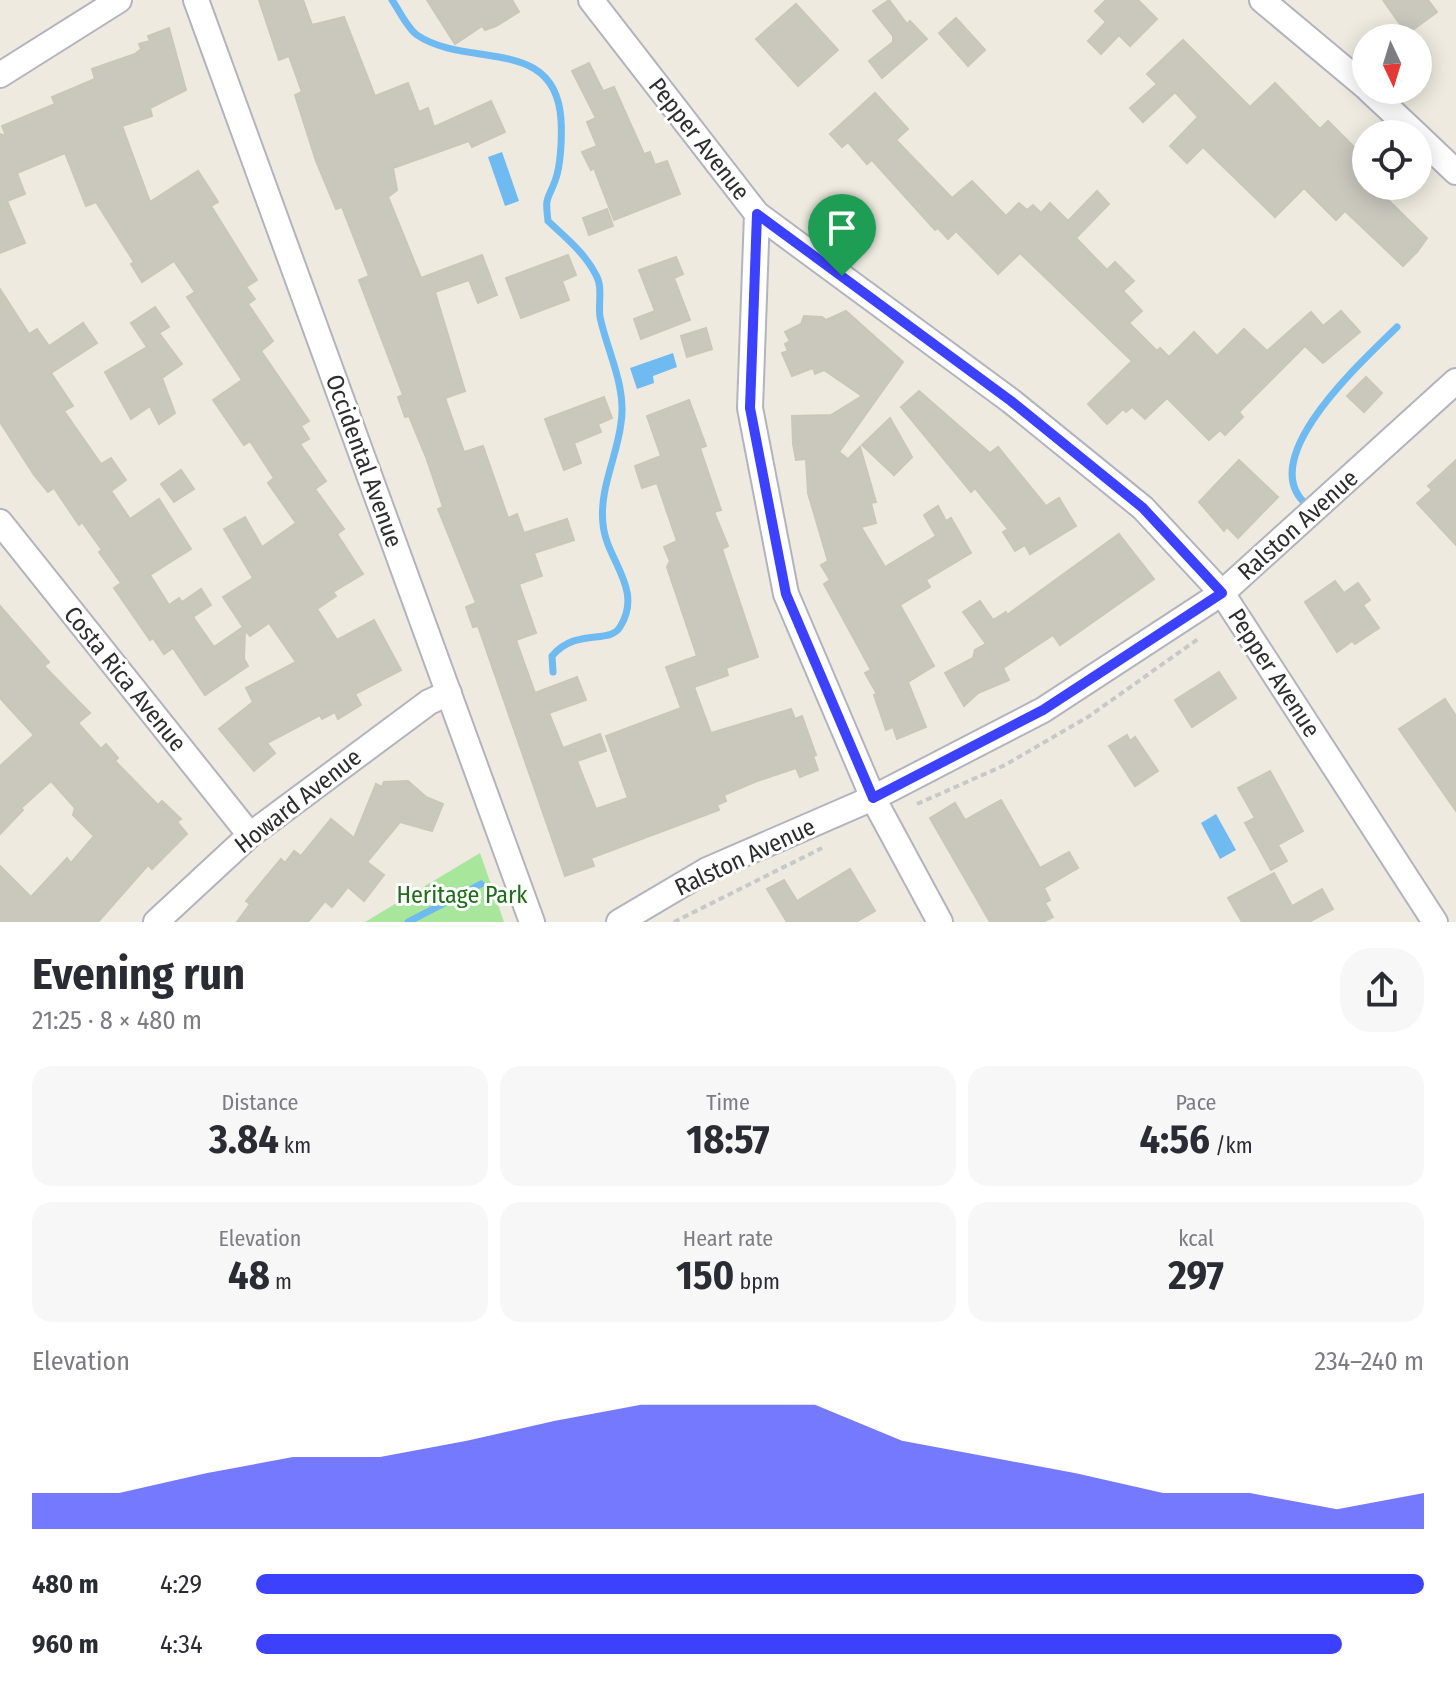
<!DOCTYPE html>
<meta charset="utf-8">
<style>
body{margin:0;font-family:"Fira Sans Condensed",sans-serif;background:#f7f7f7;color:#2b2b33;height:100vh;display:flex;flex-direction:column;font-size:30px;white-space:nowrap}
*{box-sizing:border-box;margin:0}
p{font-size:26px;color:#7c7c81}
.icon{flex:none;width:44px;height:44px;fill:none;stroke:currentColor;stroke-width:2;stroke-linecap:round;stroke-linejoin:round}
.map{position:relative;height:922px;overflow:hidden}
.details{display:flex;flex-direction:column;background:#fff;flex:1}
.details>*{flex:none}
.needle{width:52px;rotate:176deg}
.fabs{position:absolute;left:1352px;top:24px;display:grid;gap:16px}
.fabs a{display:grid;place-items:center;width:80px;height:80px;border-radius:50%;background:#fff;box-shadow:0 4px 20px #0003;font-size:40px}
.pin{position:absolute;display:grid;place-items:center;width:68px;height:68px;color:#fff;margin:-82px -34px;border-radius:50% 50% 50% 0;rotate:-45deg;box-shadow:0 0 8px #0007}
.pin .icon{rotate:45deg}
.round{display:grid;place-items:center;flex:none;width:84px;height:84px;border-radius:32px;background:#f7f7f7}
.overview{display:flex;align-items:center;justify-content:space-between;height:136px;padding:0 32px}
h1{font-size:44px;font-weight:700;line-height:60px}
.metrics{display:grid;grid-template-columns:repeat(3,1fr);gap:12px;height:136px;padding:8px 32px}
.metrics div{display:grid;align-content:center;border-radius:20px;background:#f7f7f7;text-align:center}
.metrics b{font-size:40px;font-weight:700}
.metrics small{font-size:22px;font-weight:400}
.metrics p{font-size:22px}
.chart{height:224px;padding:16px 32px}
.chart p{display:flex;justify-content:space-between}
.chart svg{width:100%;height:144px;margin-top:8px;fill:#3c41fe;opacity:.7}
ul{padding:0 32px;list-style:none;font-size:26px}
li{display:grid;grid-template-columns:128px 96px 1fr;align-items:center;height:60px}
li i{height:20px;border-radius:10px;background:#3c41fe}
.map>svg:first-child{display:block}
</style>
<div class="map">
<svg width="1456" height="922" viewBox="0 0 1456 922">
<rect width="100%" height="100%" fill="#eeeadf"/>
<path fill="#a8e69b" d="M480,853L504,922H365Z"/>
<g fill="#70baf2">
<path d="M502,152L519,201L505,206L488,157Z"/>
<path d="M673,353L677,367L653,376L654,383L637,389L630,368Z"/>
<path d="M1216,814L1236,850L1220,859L1201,823Z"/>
</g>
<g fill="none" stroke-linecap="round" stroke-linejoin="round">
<g stroke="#70baf2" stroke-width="7">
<path d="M392,0C399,10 407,28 417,35C467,69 556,35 561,120C562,136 561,166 555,181C547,202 545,196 548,221C566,238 585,253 596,275C603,287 598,303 600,317C607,351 627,387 621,423C617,457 599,489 603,524C606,560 644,589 620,627C609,645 577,627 552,656L553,672"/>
<path d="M1307,505C1252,459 1365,359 1397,327"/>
<path d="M408,922L481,884"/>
</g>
</g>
<g fill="#cac8bd" stroke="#cac7b8" stroke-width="2">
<path d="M259,0H303L312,25L344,17L375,96L408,83L419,112L428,108L434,127L491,101L505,132L472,147L469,141L393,168L397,190L388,197L421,278L482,255L497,295L478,303L469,280L435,292L465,391L445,398L464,452L483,446L508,518L517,514L524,533L567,519L574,540L534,553L542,576L519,584L536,633L516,640L535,693L577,677L586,700L549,713L563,748L600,734L606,751L577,761L596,809L628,798L606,736L681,708L666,667L697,656L667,567L670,561L664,547L677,541L657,483L642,488L635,466L661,456L647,416L689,400L706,446L700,448L721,510L714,512L728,546L722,549L758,657L726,668L728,675L694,687L711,733L791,709L795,719L802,716L816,755L813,756L818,770L800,777L796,768L757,781L724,795L726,801L717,805L719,810L591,858L594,866L565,876L478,626L473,627L466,607L476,603L438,509L443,507L426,457L409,416L405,417L398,397L403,395L359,280L369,276L342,207L336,209L316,161L295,95L302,92L289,56L279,60Z"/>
<path d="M427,0H512L519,12L496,26L485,30L482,26L455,44Z"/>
<path d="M889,0L907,24L910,21L927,39L882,78L869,61L893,42V36L873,11Z"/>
<path d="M1106,0H1138L1157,19L1130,46L1119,35L1101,54L1088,41L1106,22L1095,11Z"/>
<path d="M1383,0H1428L1437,12L1407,34Z"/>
<path d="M796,4L838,50L798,86L756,39Z"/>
<path d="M956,18L985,50L968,66L939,33Z"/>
<path d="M169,28L186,90L150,108L152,116L122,126L150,202L198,171L218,202L211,206L257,280L246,287L255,299L248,304L273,341L261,351L309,421L301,426L309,439L300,444L326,481L315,489L344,529L337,534L363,574L333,592L336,596L317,609L337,640L374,620L401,670L355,694L361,705L338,719L335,712L322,719L320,715L267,743L275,753L254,771L219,729L253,702L246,688L296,662L269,623L250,636L245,630L244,659L248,666L205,695L173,648L164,654L153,638L150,640L114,588L121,583L99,552L102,550L82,522L79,525L54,488L48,492L34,475L0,422V289L29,334L37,329L49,346L83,323L97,343L51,373L73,406L64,411L101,464L111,458L126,480L111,491L130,519L159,499L191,549L150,575L169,605L179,598L182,602L201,589L211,605L193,617L214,647L243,627L223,597L253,578L224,529L245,517L262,547L296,523L268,483L274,478L250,441L244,445L213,400L242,380L187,297L195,292L174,261L142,282L131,264L134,262L96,202L86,206L65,153L17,173L25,194L7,201L25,243L0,253V134L6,136L2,126L55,104L52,97L95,79L92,69L135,54L141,49L139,44L150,41L148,36Z"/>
<path d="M1183,40L1250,107L1275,83L1320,129L1328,121L1366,159V186H1374L1427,238L1417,252L1403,266L1345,211L1336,220L1304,188L1275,217L1203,147L1187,163L1170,146L1198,117L1175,92L1143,122L1130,108L1157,84L1147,74Z"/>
<path d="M589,63L603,91L614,87L644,154L650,152L655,165L667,161L680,194L614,220L594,168L591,170L582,152L597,146L587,122L596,118L572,71Z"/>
<path d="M875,93L908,129L896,140L952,198L972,181L1006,216L1019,203L1027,210L1033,205L1041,213L1050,203L1068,221L1097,191L1109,204L1076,238L1107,270L1115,262L1134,281L1123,291L1142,311L1129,323L1157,351L1160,348L1169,357L1194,332L1217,356L1244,329L1267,351L1311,312L1323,326L1341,311L1360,332L1323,363L1305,346L1239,412L1243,417L1225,435L1220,430L1209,440L1167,398L1145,419L1132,407L1126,412L1123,409L1107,424L1088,404L1132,361L1020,253L998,274L956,231L948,239L938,228L935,230L872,160L867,164L848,142L842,147L830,134Z"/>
<path d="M607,209L613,226L589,235L583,218Z"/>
<path d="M568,255L576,275L562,281L569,300L521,318L506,278Z"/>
<path d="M676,257L683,274L674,278L690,320L641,339L634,319L655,311L639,270Z"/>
<path d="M155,307L169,327L159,333L182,364L162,378L175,413L159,424L150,406L131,419L105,372L147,347L131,323Z"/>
<path d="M846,311L903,362L839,452L848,459L860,447L876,502L871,503L876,523L861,527L885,567L936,536L924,515L938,506L946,521L951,518L971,553L926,580L930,587L900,605L934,666L908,682L926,727L897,739L893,727L886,730L874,695L877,694L865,673L871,670L824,584L830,580L821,565L828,561L808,493L806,459L796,460L793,444L792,416L831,415L862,396L824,370L815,374L813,368L792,376L782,353L788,351L785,344L790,341L785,332L801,324L804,316L822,317L826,320Z"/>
<path d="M706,328L712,349L687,357L681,336Z"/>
<path d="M1366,377L1382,393L1364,412L1347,396Z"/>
<path d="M919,391L990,453L998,447L1046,506L1059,498L1076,526L1030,554L1025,545L1015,551L1003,532L1008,529L975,488L971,492L901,407Z"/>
<path d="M604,397L612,418L598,424L601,432L574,443L581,463L564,470L545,419Z"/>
<path d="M890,418L912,457L894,475L862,445Z"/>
<path d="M1239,460L1278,497L1238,538L1227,527L1224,531L1199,502Z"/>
<path d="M1456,460V545L1417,503L1432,490L1428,486Z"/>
<path d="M181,470L194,489L174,502L161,484Z"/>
<path d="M1119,534L1154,579L1060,645L1053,635L1003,668L1009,680L978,693L964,706L945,673L973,658L975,650L986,644L963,612L980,601L993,620L1006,612L1007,615Z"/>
<path d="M1335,581L1344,593L1358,583L1370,600L1363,605L1379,628L1355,644L1352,641L1337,652L1305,602Z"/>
<path d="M0,606L49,662L44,666L90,713L78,723L101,749L106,744L118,758L115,761L158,805L162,801L181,819L177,822L187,834L152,869L148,865L98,922H0V866L31,897L67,858L71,863L94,836L73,815L75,808L51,781L21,808L23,810L0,834V766L34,735L0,698Z"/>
<path d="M1219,672L1236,698L1192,727L1175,700Z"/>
<path d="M1445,699L1456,716V811L1399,729Z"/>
<path d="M1127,735L1130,741L1135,737L1158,771L1135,786L1109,746Z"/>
<path d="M1270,771L1303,831L1278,845L1287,861L1271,870L1245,823L1255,818L1238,788Z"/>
<path d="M408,781L426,797L443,804L432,831L400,822L367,862L384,875L364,901L348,887L332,907L325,901L308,922H237L250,904L246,901L281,859L285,863L294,851L301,856L331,819L354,838L376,784L382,787L384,782Z"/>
<path d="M1001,800L1040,868L1069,852L1078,868L1044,888L1050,900L1045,903L1053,917L1043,922H990L930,818L955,803L965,820Z"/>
<path d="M850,869L875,911L856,922H787L767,889L784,880L797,901Z"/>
<path d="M1274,873L1292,906L1322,889L1333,909L1309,922H1242L1228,898Z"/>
</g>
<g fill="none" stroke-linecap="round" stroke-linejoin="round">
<defs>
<g id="minor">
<path d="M196,0L532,922"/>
<path d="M591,0L757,214L1011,401L1143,508L1222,593L1435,922"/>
<path d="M1262,0L1366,87"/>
<path d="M0,75L119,0"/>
<path d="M1369,90L1416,134"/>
<path d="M1418,136L1456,172"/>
<path d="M757,214L750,408L786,594L873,798L940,922"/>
<path d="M0,522L250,835"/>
<path d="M156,922L250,835L429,702L449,693"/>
<path d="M619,922L707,870L873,798L1043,710L1222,593L1456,381"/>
</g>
</defs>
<use href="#minor" stroke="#b3b3c0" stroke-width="28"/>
<g stroke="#c8c8c8" stroke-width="4" stroke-dasharray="6 4" stroke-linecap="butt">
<path d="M917,804L1005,765L1088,717L1198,639"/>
<path d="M674,922L822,848"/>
</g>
<use href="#minor" stroke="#fff" stroke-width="24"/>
</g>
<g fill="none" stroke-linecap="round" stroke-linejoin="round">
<defs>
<path id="route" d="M757,214L1011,401L1143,508L1222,593L1043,710L873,798L786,594L750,408Z"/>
</defs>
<use href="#route" stroke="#fff" stroke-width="16"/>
<use href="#route" stroke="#3c41fe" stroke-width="10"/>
</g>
<g text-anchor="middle" stroke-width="6" stroke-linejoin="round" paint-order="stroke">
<g font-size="24" fill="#2d2d2d" stroke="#fff">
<text transform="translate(699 139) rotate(52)" y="8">Pepper Avenue</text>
<text transform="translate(364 461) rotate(70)" y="8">Occidental Avenue</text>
<text transform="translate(1298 525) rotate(-42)" y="8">Ralston Avenue</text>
<text transform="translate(1274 673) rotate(57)" y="8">Pepper Avenue</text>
<text transform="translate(125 679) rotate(51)" y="8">Costa Rica Avenue</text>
<text transform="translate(298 801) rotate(-38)" y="8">Howard Avenue</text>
<text transform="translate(745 857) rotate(-25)" y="8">Ralston Avenue</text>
</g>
<g font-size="24" fill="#1d6d19" stroke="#fff">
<text x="462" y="903">Heritage Park</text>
</g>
</g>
</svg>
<div class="fabs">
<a><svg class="needle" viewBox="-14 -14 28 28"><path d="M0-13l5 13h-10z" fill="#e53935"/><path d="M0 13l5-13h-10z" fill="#7c7c81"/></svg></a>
<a><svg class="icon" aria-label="locate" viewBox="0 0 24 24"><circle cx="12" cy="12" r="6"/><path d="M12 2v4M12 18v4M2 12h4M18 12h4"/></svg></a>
</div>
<div class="pin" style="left:842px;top:276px;background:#1e9e55"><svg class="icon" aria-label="arrive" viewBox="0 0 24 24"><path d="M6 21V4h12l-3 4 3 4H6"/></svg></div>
</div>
<section class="details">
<div class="overview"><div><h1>Evening run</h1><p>21:25 · 8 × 480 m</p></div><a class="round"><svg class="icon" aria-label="share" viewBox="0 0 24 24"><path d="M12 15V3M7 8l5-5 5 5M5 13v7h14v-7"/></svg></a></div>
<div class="metrics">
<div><p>Distance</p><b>3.84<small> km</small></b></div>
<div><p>Time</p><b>18:57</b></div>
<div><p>Pace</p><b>4:56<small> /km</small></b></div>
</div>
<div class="metrics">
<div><p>Elevation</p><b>48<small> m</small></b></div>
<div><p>Heart rate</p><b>150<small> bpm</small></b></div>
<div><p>kcal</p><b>297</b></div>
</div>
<div class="chart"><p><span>Elevation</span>234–240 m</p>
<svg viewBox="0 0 160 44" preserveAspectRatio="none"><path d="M0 44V33L10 33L20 27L30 22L40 22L50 17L60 11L70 6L80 6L90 6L100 17L110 22L120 27L130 33L140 33L150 38L160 33V44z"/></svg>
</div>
<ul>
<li><b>480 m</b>4:29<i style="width:100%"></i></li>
<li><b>960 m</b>4:34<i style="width:93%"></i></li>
</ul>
</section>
